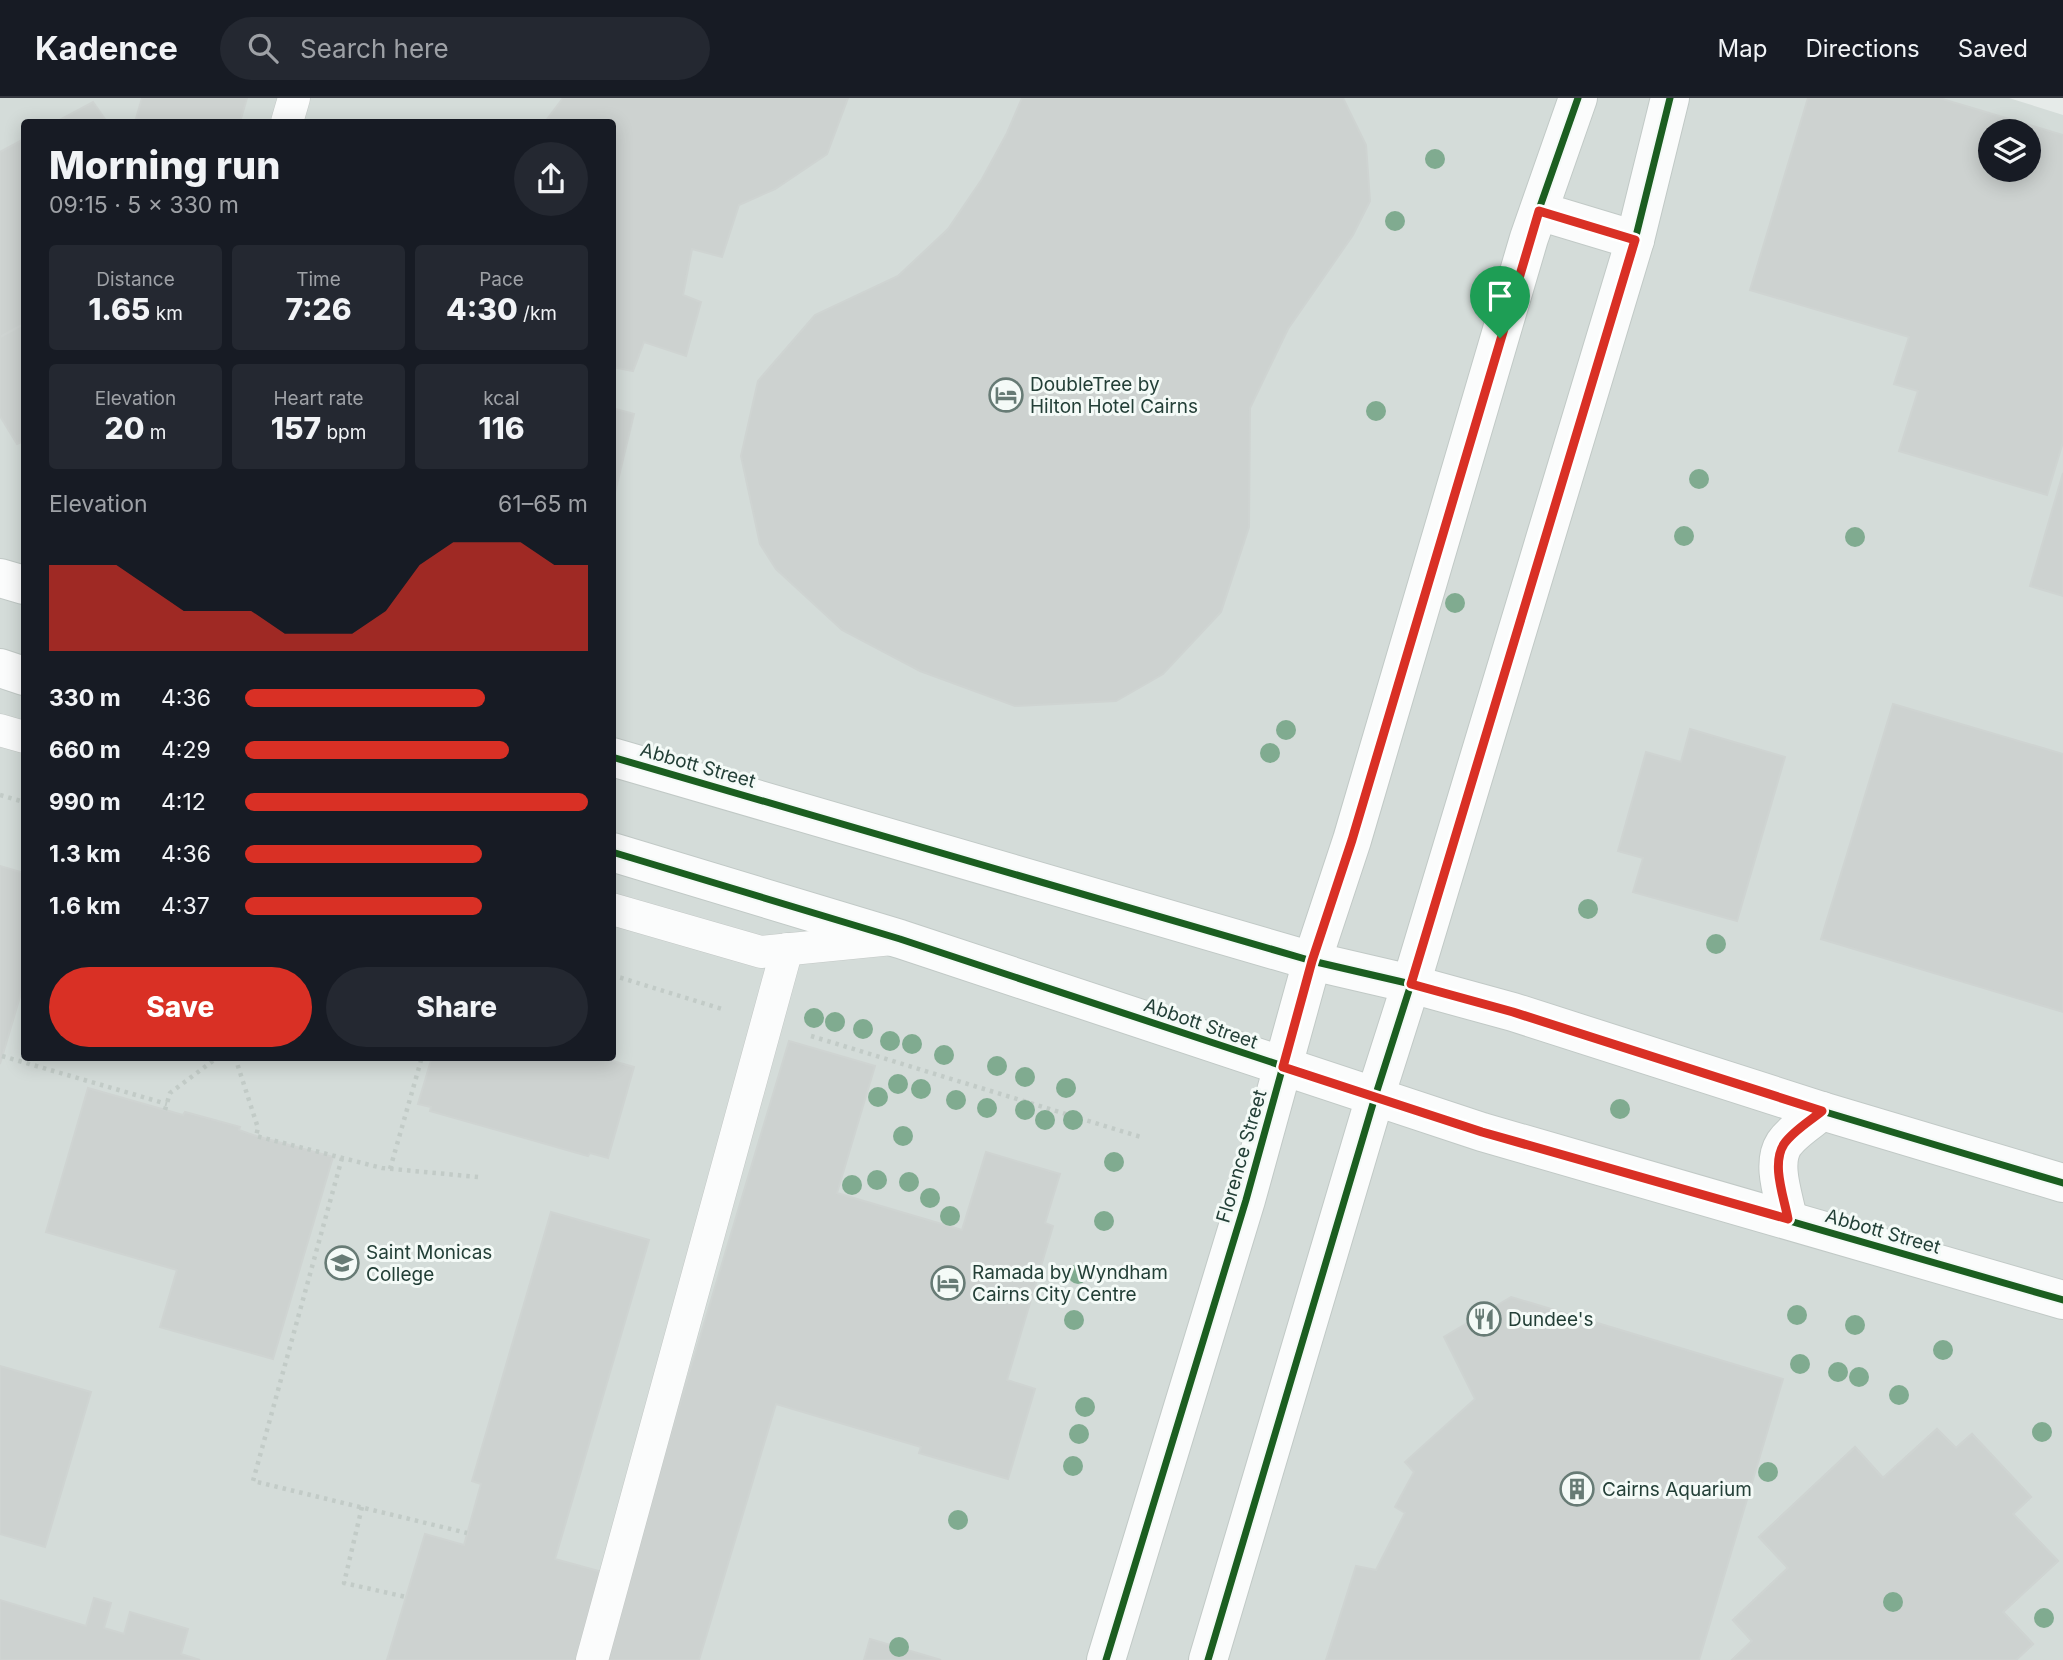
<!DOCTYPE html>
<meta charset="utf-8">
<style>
body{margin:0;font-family:Inter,sans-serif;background:#242831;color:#f1f3f6;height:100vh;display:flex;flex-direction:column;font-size:26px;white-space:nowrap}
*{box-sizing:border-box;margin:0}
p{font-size:23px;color:#9ea1a6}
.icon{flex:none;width:38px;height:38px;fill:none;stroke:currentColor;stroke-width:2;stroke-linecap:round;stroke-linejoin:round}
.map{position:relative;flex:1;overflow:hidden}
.side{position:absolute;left:21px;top:21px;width:595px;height:942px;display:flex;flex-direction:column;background:#171b24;border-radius:7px;box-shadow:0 4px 18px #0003}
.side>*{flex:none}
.controls{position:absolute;left:1978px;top:21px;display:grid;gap:14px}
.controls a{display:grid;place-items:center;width:63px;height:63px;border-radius:50%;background:#171b24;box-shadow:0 4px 18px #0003;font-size:35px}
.pin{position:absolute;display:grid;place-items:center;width:60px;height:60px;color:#fff;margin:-72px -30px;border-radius:50% 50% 50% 0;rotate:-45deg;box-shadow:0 0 7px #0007}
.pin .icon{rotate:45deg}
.round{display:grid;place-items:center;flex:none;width:74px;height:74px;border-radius:37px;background:#242831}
.headline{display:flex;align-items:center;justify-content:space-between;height:119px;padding:0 28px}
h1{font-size:38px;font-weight:800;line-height:52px}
.stats{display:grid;grid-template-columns:repeat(3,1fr);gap:10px;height:119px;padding:7px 28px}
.stats div{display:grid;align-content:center;border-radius:7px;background:#242831;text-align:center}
.stats b{font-size:30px;font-weight:800}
.stats small{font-size:19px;font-weight:400}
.stats p{font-size:19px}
.chart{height:196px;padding:14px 28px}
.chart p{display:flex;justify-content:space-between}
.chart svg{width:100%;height:126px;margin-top:7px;fill:#d93025;opacity:.7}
.action{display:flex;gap:14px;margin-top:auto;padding:14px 28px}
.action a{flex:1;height:80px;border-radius:42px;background:#d93025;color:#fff;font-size:28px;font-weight:800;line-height:80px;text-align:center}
.action a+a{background:#242831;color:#f1f3f6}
ul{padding:0 28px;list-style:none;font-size:23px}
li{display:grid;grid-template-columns:112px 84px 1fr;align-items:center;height:52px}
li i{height:18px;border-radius:9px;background:#d93025}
header{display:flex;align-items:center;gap:42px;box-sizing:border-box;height:98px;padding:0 35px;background:#171b24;border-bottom:2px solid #363941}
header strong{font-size:33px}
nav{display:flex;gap:38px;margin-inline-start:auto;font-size:24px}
.search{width:490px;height:63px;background:#242831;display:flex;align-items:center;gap:18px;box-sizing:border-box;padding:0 24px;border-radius:38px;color:#9ea1a6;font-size:26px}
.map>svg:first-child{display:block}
</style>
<header>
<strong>Kadence</strong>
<div class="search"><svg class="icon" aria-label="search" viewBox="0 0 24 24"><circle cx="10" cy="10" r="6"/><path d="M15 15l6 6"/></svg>Search here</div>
<nav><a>Map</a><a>Directions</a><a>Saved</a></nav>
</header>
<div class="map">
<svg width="2063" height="1562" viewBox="0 0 2063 1562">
<rect width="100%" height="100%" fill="#e6ebe9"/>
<path fill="#d4dcd9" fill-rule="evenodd" d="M0,0H2009L2063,17V1562H0ZM24,24H612V959H24ZM1990,33H2028V72H1990Z"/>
<g fill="#cdd2d0" stroke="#cfd4d2" stroke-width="2" fill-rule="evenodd">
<path d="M142,0H247L240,24H135Z"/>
<path d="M563,0H848L827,56L775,91L739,107L722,159L692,151L683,197L701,204L686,258L644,244L633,273L612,269V24H545Z"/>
<path d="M1022,0H1343L1366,47L1370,103L1353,137L1288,231L1250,310L1249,429L1221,514L1163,576L1116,603L1015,608L920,573L842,532L776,471L760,446L741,358L758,283L815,217L898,178L948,131L982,81L1007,35Z"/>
<path d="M1808,0H1939L2063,37V344L2047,397L1899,353L1918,293L1894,286L1909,239L1750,192ZM1990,33H2028V72H1990Z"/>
<path d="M93,4L107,24H56Z"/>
<path d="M24,41V226L0,239V54Z"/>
<path d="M24,226V343L17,346L0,318V239Z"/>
<path d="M612,310L634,316L612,407Z"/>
<path d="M2063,375V498L2030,488Z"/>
<path d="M1893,606L2063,656V914L1821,841Z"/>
<path d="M1690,631L1785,659L1737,823L1633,794L1643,760L1618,753L1646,654L1681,664Z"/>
<path d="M0,768L24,775V885L0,966Z"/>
<path d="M789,943L875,968L837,1095L962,1132L986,1054L1060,1076L1045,1125L1053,1128L1007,1282L1035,1291L1008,1381L919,1355L921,1349L776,1306L699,1562H603Z"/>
<path d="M432,959H599L634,969L608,1060L590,1055L588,1058L430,1013L431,1009L418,1006Z"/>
<path d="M88,990L183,1017L185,1014L240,1029L239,1032L256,1038L333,1059L273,1261L160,1229L177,1172L46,1134Z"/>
<path d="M551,1114L649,1142L555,1461L602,1474L576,1562H387L425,1436L464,1447L481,1386L472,1383Z"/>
<path d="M1511,1199L1783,1281L1699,1562H1326L1356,1468L1376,1472L1405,1415L1395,1409L1414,1374L1405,1364L1475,1301L1444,1239Z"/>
<path d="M0,1268L91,1294L45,1449L0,1436Z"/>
<path d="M1937,1331L1956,1350L1972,1336L2031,1399L2013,1416L2058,1463L2003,1514L2033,1546L2016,1562H1732L1752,1543L1733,1522L1788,1470L1759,1439L1855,1349L1883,1380ZM1907,1449L1944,1486L1886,1539L1850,1500Z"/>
<path d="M1937,1331L1956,1350L1972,1336L2031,1399L2013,1416L2058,1463L2003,1514L2033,1546L2016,1562H1732L1752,1543L1733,1522L1788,1470L1759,1439L1855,1349L1883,1380Z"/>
<path d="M94,1500L111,1505L104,1530L124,1536L130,1514L188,1531L181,1556L200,1562H0V1502L86,1528Z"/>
<path d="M870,1541L941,1562H864Z"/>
</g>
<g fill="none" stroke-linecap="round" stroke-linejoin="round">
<defs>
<g id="lane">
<path d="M287,24L294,0"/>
<path d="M0,632L24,639"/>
<path d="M612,811L761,854L892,841"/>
<path d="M592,1562L787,851"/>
</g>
<g id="secondary">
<path d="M1539,113L1635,142"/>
<path d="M0,480L24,487"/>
<path d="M0,570L24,578"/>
<path d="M612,659L1312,863L1411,886L1513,914L1822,1013L2063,1085"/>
<path d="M612,754L900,841L1482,1034L2063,1202"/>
<path d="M1788,1121C1784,1099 1771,1066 1784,1046C1793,1033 1810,1023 1822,1013"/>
<path d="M1106,1562L1246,1102L1312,863L1352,742L1529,140L1578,0"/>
<path d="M1208,1562L1375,999L1411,886L1635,142L1670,0"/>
</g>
</defs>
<use href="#lane" stroke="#c3c8c6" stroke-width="33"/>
<use href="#secondary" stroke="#c1c9c6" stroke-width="40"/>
<g stroke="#c2cbc7" stroke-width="4.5" stroke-dasharray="3.5 5" stroke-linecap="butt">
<path d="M0,697L24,704"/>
<path d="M612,877L722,911"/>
<path d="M811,938L1141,1039"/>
<path d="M2,958L167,1006"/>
<path d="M235,959L258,1030L256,1038L382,1070L478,1079"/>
<path d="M165,1012L170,995L218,959"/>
<path d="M342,1060L253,1383L467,1435"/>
<path d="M390,1071L422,959"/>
<path d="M362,1409L344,1485L406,1499"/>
</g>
<use href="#lane" stroke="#fbfcfc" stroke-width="32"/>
<use href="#secondary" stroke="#fbfcfc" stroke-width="38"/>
<defs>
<g id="cycleway">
<path d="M612,659L1312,863L1411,886L1513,914L1822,1013L2063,1085"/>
<path d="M612,754L900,841L1482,1034L2063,1202"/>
<path d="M1106,1562L1246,1102L1312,863L1352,742L1529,140L1578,0"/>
<path d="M1208,1562L1375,999L1411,886L1635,142L1670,0"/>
</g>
</defs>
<use href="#cycleway" stroke="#f4faf7" stroke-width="11"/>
<use href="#cycleway" stroke="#1b5e20" stroke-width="7"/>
</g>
<g fill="#80ab90">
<circle cx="1435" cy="61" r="10"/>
<circle cx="1395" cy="123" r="10"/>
<circle cx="1376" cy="313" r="10"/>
<circle cx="1699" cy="381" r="10"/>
<circle cx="1684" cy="438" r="10"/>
<circle cx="1855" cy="439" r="10"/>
<circle cx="1455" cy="505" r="10"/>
<circle cx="1286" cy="632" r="10"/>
<circle cx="1270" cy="655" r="10"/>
<circle cx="1588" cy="811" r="10"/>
<circle cx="1716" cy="846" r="10"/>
<circle cx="814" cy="920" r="10"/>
<circle cx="835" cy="924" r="10"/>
<circle cx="863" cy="931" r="10"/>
<circle cx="890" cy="943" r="10"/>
<circle cx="912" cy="946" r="10"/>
<circle cx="944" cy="957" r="10"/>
<circle cx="997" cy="968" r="10"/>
<circle cx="1025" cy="979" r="10"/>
<circle cx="898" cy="986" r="10"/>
<circle cx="1066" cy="990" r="10"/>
<circle cx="921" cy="991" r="10"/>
<circle cx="878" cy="999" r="10"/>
<circle cx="956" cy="1002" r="10"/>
<circle cx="987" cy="1010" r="10"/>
<circle cx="1620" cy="1011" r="10"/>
<circle cx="1025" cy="1012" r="10"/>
<circle cx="1045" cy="1022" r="10"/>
<circle cx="1073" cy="1022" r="10"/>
<circle cx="903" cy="1038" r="10"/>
<circle cx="1114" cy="1064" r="10"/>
<circle cx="877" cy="1082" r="10"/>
<circle cx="909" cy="1084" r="10"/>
<circle cx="852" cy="1087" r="10"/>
<circle cx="930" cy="1100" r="10"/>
<circle cx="950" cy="1118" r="10"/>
<circle cx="1104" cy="1123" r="10"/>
<circle cx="1078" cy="1176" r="10"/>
<circle cx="1797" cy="1217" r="10"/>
<circle cx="1074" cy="1222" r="10"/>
<circle cx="1855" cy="1227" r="10"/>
<circle cx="1943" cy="1252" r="10"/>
<circle cx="1800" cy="1266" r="10"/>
<circle cx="1838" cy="1274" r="10"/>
<circle cx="1859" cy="1279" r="10"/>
<circle cx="1899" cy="1297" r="10"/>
<circle cx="1085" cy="1309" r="10"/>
<circle cx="2042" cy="1334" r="10"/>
<circle cx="1079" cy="1336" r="10"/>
<circle cx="1073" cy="1368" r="10"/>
<circle cx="1768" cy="1374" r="10"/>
<circle cx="958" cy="1422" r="10"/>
<circle cx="1893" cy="1504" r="10"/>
<circle cx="2044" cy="1520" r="10"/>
<circle cx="899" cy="1549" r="10"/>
</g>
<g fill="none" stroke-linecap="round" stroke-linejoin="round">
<defs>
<path id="route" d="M1539,113L1635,142L1411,886L1513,914L1822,1013C1810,1023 1793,1033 1784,1046C1771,1066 1784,1099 1788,1121L1482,1034L1283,969L1312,863L1352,742Z"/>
</defs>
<use href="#route" stroke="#fff" stroke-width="14"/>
<use href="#route" stroke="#d93025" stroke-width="9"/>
</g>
<defs>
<symbol id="hotel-ring" viewBox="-11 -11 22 22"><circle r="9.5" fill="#f4faf7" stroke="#677b75" stroke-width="1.5"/><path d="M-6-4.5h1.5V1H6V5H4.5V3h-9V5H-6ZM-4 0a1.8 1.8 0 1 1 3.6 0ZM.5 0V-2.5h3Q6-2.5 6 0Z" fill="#677b75"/></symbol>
<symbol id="school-ring" viewBox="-11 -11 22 22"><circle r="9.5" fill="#f4faf7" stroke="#677b75" stroke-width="1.5"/><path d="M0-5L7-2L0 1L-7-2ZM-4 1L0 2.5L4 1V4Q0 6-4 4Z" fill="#677b75"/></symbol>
<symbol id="restaurant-ring" viewBox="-11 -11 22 22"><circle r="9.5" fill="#f4faf7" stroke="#677b75" stroke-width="1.5"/><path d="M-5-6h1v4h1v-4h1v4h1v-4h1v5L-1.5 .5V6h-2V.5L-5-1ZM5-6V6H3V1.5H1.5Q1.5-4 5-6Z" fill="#677b75"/></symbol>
<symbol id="building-ring" viewBox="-11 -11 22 22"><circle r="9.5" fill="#f4faf7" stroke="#677b75" stroke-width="1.5"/><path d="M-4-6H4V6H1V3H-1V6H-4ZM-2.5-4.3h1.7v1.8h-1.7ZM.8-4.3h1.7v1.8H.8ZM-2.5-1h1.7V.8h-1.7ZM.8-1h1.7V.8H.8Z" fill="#677b75"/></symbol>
</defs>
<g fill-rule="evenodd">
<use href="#hotel-ring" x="987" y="278" width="38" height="38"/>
<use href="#school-ring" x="323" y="1146" width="38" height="38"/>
<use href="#hotel-ring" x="929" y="1166" width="38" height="38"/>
<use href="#restaurant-ring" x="1465" y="1202" width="38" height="38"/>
<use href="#building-ring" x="1558" y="1372" width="38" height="38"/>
</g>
<g text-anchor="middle" stroke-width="6" stroke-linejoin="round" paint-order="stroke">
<g font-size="19" fill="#233f37" stroke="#f4faf7" text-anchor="start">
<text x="1030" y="293">DoubleTree by<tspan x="1030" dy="22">Hilton Hotel Cairns</tspan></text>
<text x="366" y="1161">Saint Monicas<tspan x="366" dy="22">College</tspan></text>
<text x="972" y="1181">Ramada by Wyndham<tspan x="972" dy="22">Cairns City Centre</tspan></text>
<text x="1508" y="1228">Dundee's</text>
<text x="1602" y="1398">Cairns Aquarium</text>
</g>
<g font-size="19" fill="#233f37" stroke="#f4faf7">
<text transform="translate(698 667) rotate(16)" y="7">Abbott Street</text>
<text transform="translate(1201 925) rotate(19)" y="7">Abbott Street</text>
<text transform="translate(1241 1058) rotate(-74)" y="7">Florence Street</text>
<text transform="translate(1883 1133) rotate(16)" y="7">Abbott Street</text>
</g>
</g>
</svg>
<div class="controls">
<a><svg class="icon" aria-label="layers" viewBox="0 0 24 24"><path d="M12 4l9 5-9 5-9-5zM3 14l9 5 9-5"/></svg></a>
</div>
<div class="pin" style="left:1500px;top:240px;background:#1e9e55"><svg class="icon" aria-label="arrive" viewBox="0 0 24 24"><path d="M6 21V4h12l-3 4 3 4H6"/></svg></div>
<section class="side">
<div class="headline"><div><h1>Morning run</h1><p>09:15 · 5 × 330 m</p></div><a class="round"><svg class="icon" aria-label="share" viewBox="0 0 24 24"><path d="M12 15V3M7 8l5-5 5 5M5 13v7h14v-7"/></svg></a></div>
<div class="stats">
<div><p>Distance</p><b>1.65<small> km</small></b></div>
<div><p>Time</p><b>7:26</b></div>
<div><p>Pace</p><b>4:30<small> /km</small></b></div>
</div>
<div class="stats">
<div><p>Elevation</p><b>20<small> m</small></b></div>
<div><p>Heart rate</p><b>157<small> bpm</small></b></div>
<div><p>kcal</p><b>116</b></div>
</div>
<div class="chart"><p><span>Elevation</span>61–65 m</p>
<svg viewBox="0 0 160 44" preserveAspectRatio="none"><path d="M0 44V14L10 14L20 14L30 22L40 30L50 30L60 30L70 38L80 38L90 38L100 30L110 14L120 6L130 6L140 6L150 14L160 14V44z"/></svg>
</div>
<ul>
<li><b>330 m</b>4:36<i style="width:70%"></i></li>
<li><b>660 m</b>4:29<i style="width:77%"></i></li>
<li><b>990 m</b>4:12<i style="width:100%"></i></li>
<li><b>1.3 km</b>4:36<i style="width:69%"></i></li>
<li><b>1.6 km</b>4:37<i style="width:69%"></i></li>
</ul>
<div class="action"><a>Save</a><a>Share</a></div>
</section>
</div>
